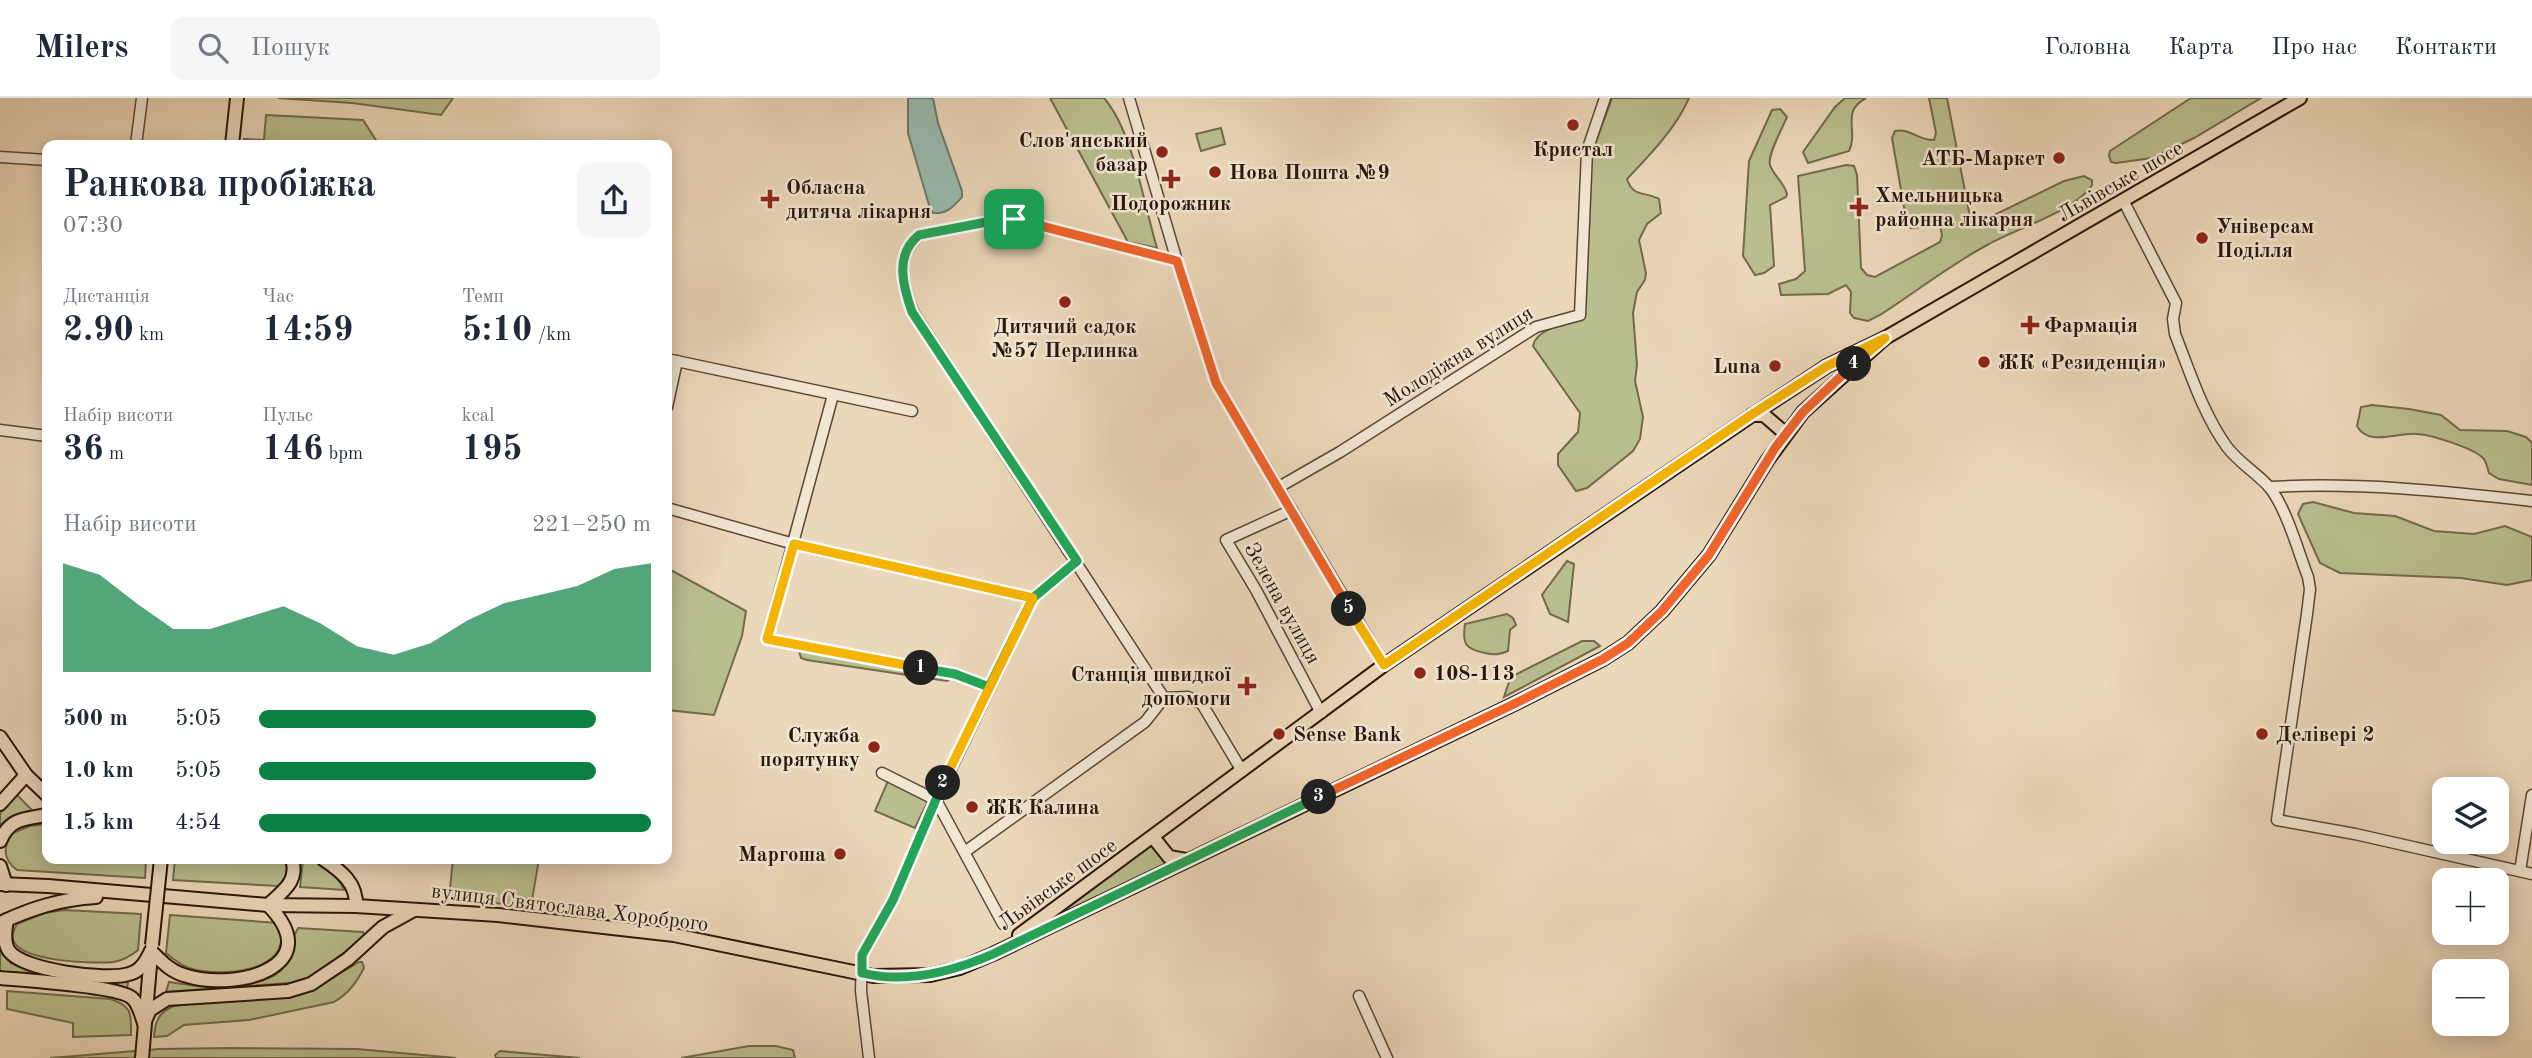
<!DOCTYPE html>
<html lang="uk">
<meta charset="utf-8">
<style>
body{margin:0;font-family:"Old Standard TT",serif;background:#f6f6f7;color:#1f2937;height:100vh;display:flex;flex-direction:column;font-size:26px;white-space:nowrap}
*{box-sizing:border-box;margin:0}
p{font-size:23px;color:#747a83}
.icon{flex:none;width:38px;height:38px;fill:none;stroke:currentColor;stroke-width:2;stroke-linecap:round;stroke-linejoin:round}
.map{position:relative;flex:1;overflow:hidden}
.details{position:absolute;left:42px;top:42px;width:630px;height:724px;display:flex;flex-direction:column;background:#fff;border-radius:14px;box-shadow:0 4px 18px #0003}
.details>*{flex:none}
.controls{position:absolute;left:2432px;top:679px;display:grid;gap:14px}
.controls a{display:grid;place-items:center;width:77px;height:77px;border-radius:14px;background:#fff;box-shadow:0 4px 18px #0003;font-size:35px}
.pin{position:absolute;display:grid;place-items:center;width:60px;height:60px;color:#fff;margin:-30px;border-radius:14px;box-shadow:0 4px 10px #0006}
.km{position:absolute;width:35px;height:35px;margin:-18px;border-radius:50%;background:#222;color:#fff;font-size:19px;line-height:35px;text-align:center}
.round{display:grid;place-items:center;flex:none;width:74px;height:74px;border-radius:14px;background:#f6f6f7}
.head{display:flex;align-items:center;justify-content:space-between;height:119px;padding:0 21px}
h1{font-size:38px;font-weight:700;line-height:52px}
.figures{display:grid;grid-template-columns:repeat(3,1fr);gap:10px;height:119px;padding:7px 21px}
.figures div{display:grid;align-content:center}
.figures b{font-size:35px;font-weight:700}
.figures small{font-size:19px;font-weight:400}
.figures p{font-size:19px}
.chart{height:196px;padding:14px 21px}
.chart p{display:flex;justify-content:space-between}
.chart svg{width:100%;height:126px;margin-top:7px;fill:#0b8043;opacity:.7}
ul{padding:0 21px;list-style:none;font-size:23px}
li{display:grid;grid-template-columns:112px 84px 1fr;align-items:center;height:52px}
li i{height:18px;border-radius:9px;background:#0b8043}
header{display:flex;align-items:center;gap:42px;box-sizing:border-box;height:98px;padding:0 35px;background:#fff;border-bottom:2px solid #e0e1e3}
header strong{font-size:33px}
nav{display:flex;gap:38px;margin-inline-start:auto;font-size:24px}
.search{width:490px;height:63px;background:#f6f6f7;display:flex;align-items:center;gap:18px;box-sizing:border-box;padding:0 24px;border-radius:14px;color:#747a83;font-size:26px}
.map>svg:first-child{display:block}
</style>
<header>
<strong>Milers</strong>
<div class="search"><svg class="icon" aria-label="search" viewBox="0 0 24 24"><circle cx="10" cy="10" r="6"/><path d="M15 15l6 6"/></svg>Пошук</div>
<nav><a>Головна</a><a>Карта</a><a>Про нас</a><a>Контакти</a></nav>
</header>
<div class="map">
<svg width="2532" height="960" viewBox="0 0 2532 960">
<rect width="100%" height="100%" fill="#ebd7b9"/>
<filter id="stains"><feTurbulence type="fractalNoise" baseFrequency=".00286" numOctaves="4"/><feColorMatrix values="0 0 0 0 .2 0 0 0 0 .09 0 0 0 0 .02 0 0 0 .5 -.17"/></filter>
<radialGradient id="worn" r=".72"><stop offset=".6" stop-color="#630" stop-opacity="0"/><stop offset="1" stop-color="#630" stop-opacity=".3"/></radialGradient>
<g fill="#b9be8e" stroke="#726a4b" stroke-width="2">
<path d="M278,0H453L441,17L352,5Z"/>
<path d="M1050,0H1104C1133,33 1144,107 1157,150L1128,144Z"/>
<path d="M1612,0H1689C1676,30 1650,57 1627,81C1633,100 1645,93 1659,101L1661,115L1647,126L1639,142L1646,175L1645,182L1637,194L1633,215L1637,267L1635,283L1643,319L1640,341L1633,353L1587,390L1576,393L1558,367V356L1578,334L1580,315L1533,248C1536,230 1567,226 1582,222L1590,60Z"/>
<path d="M1845,0H1866C1840,14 1859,33 1849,53L1808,65L1803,54L1835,9Z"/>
<path d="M1929,0H1947L1970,119L1980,124L2064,83L2084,78L2092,82V87C2077,112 2016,131 1989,146C1951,166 1916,194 1880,217L1868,223L1854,220L1850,215L1851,194L1846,187L1828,196L1781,197L1779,186L1796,181L1805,173L1798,78L1846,67L1854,68L1857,77L1861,170L1867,177L1875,179L1940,144L1942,137L1940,127C1930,125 1921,131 1910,130L1907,126L1892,40L1895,33C1911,30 1919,43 1934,42L1936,35Z"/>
<path d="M2191,0H2261L2194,40L2152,60L2116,65L2111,64L2109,58L2110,53Z"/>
<path d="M1780,11L1787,19C1783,29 1767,57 1770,67C1773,77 1784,84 1787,96L1786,99L1770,107L1774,168L1764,175L1755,177L1743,158L1749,63L1772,12Z"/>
<path d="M266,17L363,22L379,47H243L244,41L264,42Z"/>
<path d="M1221,30L1225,46L1201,53L1196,36Z"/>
<path d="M2372,307L2409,311L2441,317L2460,332L2507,333L2526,339L2532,345V387L2499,381L2489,375C2487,370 2487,364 2483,360C2473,350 2432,337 2417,336C2398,334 2368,349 2357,328L2361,309Z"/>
<path d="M2313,404L2354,415L2395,418L2434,433L2474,436L2505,428L2532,439V482L2507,487L2461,480L2340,475L2320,465L2298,416L2303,406Z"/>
<path d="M1567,463L1574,466L1568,524L1550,516L1542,497Z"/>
<path d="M667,470L746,513L742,538L714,617L667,612Z"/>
<path d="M1507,516L1513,520L1516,527L1510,532L1508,553C1499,557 1494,557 1485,555C1465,551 1462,546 1465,526Z"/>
<path d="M1582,543H1594L1600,548L1504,599L1510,581L1513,578Z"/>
<path d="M799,553L914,571L950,581L947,583L807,562L801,560Z"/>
<path d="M888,683L929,701L915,730L875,713Z"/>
<path d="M16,696L34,714L13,720L0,727V716Z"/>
<path d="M47,726V761H146L145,780L17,772C2,761 3,748 13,735L30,728Z"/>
<path d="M1153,739L1177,761L993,856Z"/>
<path d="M175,761H285L290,774L287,782L278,788L173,782Z"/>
<path d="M303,761C320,761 338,777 344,792L300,789Z"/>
<path d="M453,761H539L531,808L449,801Z"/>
<path d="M64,812L141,816L138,852C131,858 124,862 114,864C95,866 18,864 13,841C11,835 15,831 17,826L45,815Z"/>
<path d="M170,817L278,825C298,875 219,880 189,870C180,867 173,861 166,855Z"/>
<path d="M298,830L363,834L365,838L316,877L303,884L166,894L169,884C197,889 264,894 283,870C293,857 291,841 298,830Z"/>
<path d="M0,851L11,865L34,874L128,884L127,891L0,874Z"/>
<path d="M359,864H362L364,870C356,885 349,895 334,904L249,922L184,927L167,938L154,939C155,923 159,914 174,908L314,891Z"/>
<path d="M7,893L110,901C133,908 131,916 131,937L73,939V925L7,911Z"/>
<path d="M749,948H776L793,952L795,960H681Z"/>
<path d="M229,950L357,951L456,960H50L159,951Z"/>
<path d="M500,953L580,960H496L495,957Z"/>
</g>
<path fill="#98baae" stroke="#6c786c" stroke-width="2" d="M908,0H933L938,25L962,93V99C953,109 947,116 933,115L929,107L908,35Z"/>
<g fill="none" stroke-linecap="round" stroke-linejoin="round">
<defs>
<g id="minor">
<path d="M1129,0L1177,163L1216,285L1384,567"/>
<path d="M136,47L142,0"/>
<path d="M0,59L47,62"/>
<path d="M2124,104L2176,205L2173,221L2175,236C2190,274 2203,316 2227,349C2239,365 2257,375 2270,390C2287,412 2298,453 2308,479L2310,491L2307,516L2277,722L2355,736L2532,776"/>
<path d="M667,261L912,313"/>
<path d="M833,297L767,541L955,576L989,589"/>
<path d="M667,309L677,263"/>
<path d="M0,332L47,338"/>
<path d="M1279,389L1340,354L1536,229L1580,217L1587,53L1605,0"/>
<path d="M2269,389C2357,384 2444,393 2532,403"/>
<path d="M667,410L794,446L1033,500"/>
<path d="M1292,412L1226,442L1256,492L1321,615"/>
<path d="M1164,600L1188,599L1202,606L1242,673"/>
<path d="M882,675L936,702L1003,826"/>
<path d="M966,753L1145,624L1164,600L913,214C903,188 894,157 920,137L987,124L1014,121L1177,163"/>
<path d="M2520,773L2532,697"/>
<path d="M1359,898L1387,960"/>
<path d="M869,960L861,893L862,857L893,802L936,702L1033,500L1077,463"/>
</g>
<g id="major">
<path d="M232,47L237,0"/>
<path d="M1752,317H1764L1786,336"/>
<path d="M0,639L26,677L47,697"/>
<path d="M0,706L26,677"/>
<path d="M1153,739L1169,759L1186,762"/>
<path d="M0,743C10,720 24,721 47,717"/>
<path d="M323,761C341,773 357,785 356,808"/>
<path d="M0,768L6,787"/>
<path d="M0,786L48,788L268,807L356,808L498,817L674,837L873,878L930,877L960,870L993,856L1514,606L1603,561L1628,545L1662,513L1709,457L1767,363L1803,314L1885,240"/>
<path d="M268,807C283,793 299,783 292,761"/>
<path d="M7,822C5,832 3,844 9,853C24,873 107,883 129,876C141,873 146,863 151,853"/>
<path d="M0,825C32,810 61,801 96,799"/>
<path d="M1019,837L1384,567L1751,318L1827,268L1885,240L2300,0"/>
<path d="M151,853C162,864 171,874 187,878C236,893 329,869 268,807"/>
<path d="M0,880C22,882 119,888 132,900C139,906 141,917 144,925"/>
<path d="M144,925L150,912L167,901L288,893L311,886L348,861L383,829L414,812"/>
<path d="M142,960L151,856"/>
</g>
</defs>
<use href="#minor" stroke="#5b4634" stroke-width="13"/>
<use href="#major" stroke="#2b1508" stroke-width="16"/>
<use href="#minor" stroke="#f2e5d2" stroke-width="10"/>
<use href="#major" stroke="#ebd7b9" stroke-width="12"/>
<defs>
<path id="major-bridge" d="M152,847L161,761"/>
</defs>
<use href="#major-bridge" stroke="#2b1508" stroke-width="16" stroke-linecap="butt"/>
<use href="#major-bridge" stroke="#ebd7b9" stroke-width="12"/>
</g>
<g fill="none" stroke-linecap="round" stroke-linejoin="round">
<defs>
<path id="split-1" d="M921,570L955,576L989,589L1033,500L1077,463L912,214C903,188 894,157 919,137L987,124L1014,121"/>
<path id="split-2" d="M921,570L767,541L794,446L1033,500L943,685"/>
<path id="split-3" d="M943,685L893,802L862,857V875C907,886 952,874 993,856L1319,699"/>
<path id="split-4" d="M1319,699L1514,606L1603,561L1628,545L1662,513L1709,457L1775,350L1803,314L1854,266"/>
<path id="split-5" d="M1349,511L1384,567L1751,317L1827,268L1885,240L1854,266"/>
<path id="split-6" d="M1014,121L1177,163L1216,285L1349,511"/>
</defs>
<use href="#split-1" stroke="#fff" stroke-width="14"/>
<use href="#split-2" stroke="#fff" stroke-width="14"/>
<use href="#split-3" stroke="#fff" stroke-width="14"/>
<use href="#split-4" stroke="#fff" stroke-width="14"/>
<use href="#split-5" stroke="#fff" stroke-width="14"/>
<use href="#split-6" stroke="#fff" stroke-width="14"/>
<use href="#split-1" stroke="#22a559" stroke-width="9"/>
<use href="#split-2" stroke="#f5b400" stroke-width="9"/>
<use href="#split-3" stroke="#22a559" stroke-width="9"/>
<use href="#split-4" stroke="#f0652b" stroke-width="9"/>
<use href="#split-5" stroke="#f5b400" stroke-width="9"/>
<use href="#split-6" stroke="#f0652b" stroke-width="9"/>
</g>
<g fill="#8f2418" stroke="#f2e5d2" stroke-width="2.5">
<circle cx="1573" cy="27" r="7"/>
<circle cx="1162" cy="54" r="7"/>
<circle cx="2059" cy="60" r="7"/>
<circle cx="1215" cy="74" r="7"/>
<path d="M1167.5 70.5h7v7h7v7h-7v7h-7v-7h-7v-7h7z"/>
<path d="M766.5 90.5h7v7h7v7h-7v7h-7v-7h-7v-7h7z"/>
<path d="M1855.5 98.5h7v7h7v7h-7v7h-7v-7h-7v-7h7z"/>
<circle cx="2202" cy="140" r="7"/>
<circle cx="1065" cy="204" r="7"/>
<path d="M2026.5 216.5h7v7h7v7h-7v7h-7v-7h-7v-7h7z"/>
<circle cx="1984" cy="264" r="7"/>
<circle cx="1775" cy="268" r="7"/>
<circle cx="1420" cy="575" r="7"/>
<path d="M1243.5 577.5h7v7h7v7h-7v7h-7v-7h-7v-7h7z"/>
<circle cx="1279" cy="636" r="7"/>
<circle cx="2262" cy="636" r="7"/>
<circle cx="874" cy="649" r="7"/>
<circle cx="972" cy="709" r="7"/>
<circle cx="840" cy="756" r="7"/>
</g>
<g text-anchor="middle" stroke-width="5" stroke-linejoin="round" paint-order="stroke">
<g font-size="21" font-weight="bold" fill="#2b1508" stroke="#f2e5d2" text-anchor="start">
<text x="1148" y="49" text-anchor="end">Слов'янський<tspan x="1148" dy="24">базар</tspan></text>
<text x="1573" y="58" text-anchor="middle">Кристал</text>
<text x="2045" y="67" text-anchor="end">АТБ-Маркет</text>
<text x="1229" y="81">Нова Пошта №9</text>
<text x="786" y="96">Обласна<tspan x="786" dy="24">дитяча лікарня</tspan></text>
<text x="1875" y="104">Хмельницька<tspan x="1875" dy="24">районна лікарня</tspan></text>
<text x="1171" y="112" text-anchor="middle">Подорожник</text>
<text x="2216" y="135">Універсам<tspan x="2216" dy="24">Поділля</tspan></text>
<text x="2044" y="234">Фармація</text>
<text x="1065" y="235" text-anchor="middle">Дитячий садок<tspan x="1065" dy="24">№57 Перлинка</tspan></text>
<text x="1998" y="271">ЖК «Резиденція»</text>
<text x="1761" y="275" text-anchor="end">Luna</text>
<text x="1434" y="582">108-113</text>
<text x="1231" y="583" text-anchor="end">Станція швидкої<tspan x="1231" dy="24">допомоги</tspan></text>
<text x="1293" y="643">Sense Bank</text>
<text x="2276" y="643">Делівері 2</text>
<text x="860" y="644" text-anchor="end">Служба<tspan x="860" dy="24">порятунку</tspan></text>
<text x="986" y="716">ЖК Калина</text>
<text x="826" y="763" text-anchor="end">Маргоша</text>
</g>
<g font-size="21" fill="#2b1508" stroke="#f2e5d2">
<text transform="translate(2120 83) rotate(-30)" y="7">Львівське шосе</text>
<text transform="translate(1458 258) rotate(-32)" y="7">Молодіжна вулиця</text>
<text transform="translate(1283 505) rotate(61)" y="7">Зелена вулиця</text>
<text transform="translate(1057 786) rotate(-36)" y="7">Львівське шосе</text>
<text transform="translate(570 809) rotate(7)" y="7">вулиця Святослава Хороброго</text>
</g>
</g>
<rect width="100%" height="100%" filter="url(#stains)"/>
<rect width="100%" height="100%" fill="url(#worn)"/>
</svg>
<div class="controls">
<a><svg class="icon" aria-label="layers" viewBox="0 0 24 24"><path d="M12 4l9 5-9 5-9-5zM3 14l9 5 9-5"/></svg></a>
<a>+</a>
<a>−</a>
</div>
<div class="pin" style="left:1014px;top:121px;background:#1e9e55"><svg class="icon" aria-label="arrive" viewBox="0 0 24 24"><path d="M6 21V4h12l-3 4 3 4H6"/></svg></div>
<b class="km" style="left:921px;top:570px">1</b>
<b class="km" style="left:943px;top:685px">2</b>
<b class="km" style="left:1319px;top:699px">3</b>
<b class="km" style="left:1854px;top:266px">4</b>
<b class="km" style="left:1349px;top:511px">5</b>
<section class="details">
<div class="head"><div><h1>Ранкова пробіжка</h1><p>07:30</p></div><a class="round"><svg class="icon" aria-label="share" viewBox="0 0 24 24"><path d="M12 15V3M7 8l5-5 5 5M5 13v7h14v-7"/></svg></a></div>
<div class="figures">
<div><p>Дистанція</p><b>2.90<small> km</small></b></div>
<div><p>Час</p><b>14:59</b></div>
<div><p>Темп</p><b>5:10<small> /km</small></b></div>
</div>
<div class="figures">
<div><p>Набір висоти</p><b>36<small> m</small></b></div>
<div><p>Пульс</p><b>146<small> bpm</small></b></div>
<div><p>kcal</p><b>195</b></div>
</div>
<div class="chart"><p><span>Набір висоти</span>221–250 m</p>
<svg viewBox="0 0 160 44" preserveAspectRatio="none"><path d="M0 44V6L10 10L20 20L30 29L40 29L50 25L60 21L70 27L80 35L90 38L100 34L110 26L120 20L130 17L140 14L150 8L160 6V44z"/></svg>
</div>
<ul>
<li><b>500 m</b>5:05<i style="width:86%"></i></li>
<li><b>1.0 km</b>5:05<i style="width:86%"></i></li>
<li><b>1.5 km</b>4:54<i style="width:100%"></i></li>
</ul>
</section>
</div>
